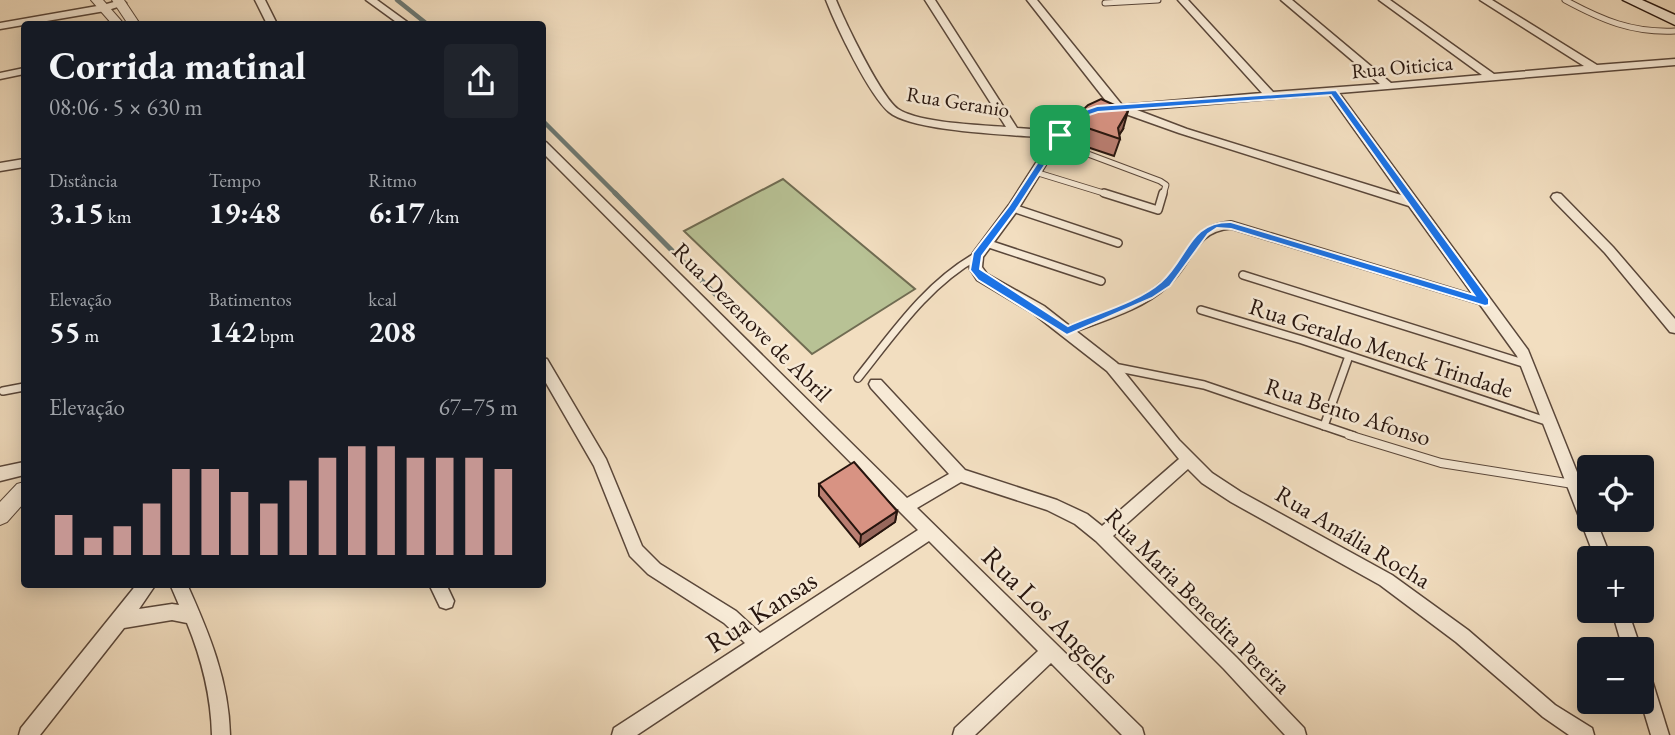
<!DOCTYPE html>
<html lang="pt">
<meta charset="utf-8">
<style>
body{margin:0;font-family:"EB Garamond",serif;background:#20242c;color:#f1f3f6;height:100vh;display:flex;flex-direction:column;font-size:26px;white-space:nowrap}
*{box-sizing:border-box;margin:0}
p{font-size:23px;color:#9ea1a6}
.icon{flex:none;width:38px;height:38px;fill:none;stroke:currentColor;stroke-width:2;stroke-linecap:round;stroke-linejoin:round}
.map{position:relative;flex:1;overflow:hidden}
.sheet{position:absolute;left:21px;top:21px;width:525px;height:567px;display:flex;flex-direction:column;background:#171b24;border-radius:7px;box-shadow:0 4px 18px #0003}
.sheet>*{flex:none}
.controls{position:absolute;left:1577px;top:455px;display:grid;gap:14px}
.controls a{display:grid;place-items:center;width:77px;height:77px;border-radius:7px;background:#171b24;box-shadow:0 4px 18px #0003;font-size:35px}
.pin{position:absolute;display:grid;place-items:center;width:60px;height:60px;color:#fff;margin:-30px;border-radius:14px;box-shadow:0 4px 10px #0006}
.round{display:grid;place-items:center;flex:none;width:74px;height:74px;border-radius:7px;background:#20242c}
.overview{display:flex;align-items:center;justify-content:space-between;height:119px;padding:0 28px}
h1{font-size:38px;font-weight:700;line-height:52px}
.figures{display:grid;grid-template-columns:repeat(3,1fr);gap:10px;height:119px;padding:7px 28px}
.figures div{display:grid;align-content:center}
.figures b{font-size:30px;font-weight:700}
.figures small{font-size:19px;font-weight:400}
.figures p{font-size:19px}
.chart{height:196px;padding:14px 28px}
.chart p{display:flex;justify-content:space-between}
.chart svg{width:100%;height:126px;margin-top:7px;stroke:#c59692;stroke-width:6}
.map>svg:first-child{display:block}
</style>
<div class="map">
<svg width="1675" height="735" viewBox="0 0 1675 735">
<rect width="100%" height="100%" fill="#f2dec0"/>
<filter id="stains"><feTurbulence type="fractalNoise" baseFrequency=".00286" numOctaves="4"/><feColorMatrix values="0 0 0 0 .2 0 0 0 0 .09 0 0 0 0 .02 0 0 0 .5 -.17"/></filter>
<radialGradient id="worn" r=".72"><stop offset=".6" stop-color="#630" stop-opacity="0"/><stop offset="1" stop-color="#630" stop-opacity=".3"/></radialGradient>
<path fill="#b8c295" stroke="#706c52" stroke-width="2" d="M783,179L915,289L812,354L684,231Z"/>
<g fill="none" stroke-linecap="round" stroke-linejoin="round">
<g stroke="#6d7973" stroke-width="4.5">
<path d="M397,0L427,24"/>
<path d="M542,120L617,195"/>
</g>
<path stroke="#6d7973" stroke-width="5" d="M615,193L721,300"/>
<defs>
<g id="service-far2">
<path d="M1565,0C1602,20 1632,33 1675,31"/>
<path d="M1105,3L1158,0"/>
<path d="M1056,142L1160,181L1166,185L1163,195"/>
<path d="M1035,172L1110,195"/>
</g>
<g id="service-far1">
<path d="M1104,193L1158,210L1163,193"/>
<path d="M1013,208L1118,243"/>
<path d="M986,243L1101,281"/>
<path d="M1243,275L1526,364"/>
<path d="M1201,310L1302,340L1549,422"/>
<path d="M1067,331C1099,318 1139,308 1165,284C1191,261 1191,228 1231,225L1485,302"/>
<path d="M1114,367L1204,385L1354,436"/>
<path d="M858,378C894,333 926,285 977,256"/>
<path d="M3,391L24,387"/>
<path d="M1324,426L1349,356"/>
</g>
<path id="service" d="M1349,435L1441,463L1573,484"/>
<g id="minor">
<path d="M121,0L126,3L124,5L105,11L0,29V23L103,5Z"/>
<path d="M255,0H265L277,24H267Z"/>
<path d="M366,0H377L410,24H399Z"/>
<path d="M826,0H836C845,22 881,97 898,109C919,123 980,125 1006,127L925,0H935L1017,128L1058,131C1074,112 1086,108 1110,106L1027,0H1037L1122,105L1262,93L1178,0H1188L1273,92L1380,84L1281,0H1292L1391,83L1482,75L1379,0H1390L1494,74L1584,66L1480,0H1492L1597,65L1675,59V65L1339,93L1528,350L1589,502V520H1596L1611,558H1595L1517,356L1409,206L1179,133L1120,112L1092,114L1082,120L1060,142L1017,211L983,257L982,267L987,274L1044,306L1117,363L1179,440L1212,473L1241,492L1392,575L1468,630L1555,705L1592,728L1594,735H1569L1543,717L1456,642L1380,585L1231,502L1202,483L1188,469L1113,536L1236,657L1304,728L1306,735H1285L1224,669L1096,541L1075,524L1047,510L961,482L917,508L1142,728L1144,735H1122L1051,663L975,735H953L955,728L1038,651L929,541L637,735H612L614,728L745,643L724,623L648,574L630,556L594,466L542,376V358L547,359L606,459L642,546L660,564L736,611L760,633L918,530L542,152V142H546L907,498L949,474L871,388L869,384L871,380H881L965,470L1057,500L1087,514L1102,526L1179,459L1107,371L1034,314L977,280L970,269L969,262L973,253L1009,205L1052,138C1018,135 912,132 889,112C869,95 836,26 826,0ZM1329,94L1401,195L1187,129L1137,110Z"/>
<path d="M24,68V74L0,79V73Z"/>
<path d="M24,159V167L0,171V163Z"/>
<path d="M1557,193L1561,194L1613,247L1675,319V333L1670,332L1605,253L1553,200L1551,197L1553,194Z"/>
<path d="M24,462V475L0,481V467Z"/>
<path d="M137,584H156L139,609L172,604L179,605L170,584H187C209,633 229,681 230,735H212C211,695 202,660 187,623L172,620L124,628L40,735H19L21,728Z"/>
<path d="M429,584H446L454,601L452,607L446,609L440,607Z"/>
<path d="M1612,611H1628L1641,649H1623Z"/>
<path d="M1642,668L1648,671L1651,677L1669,735H1651L1641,702Z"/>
</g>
<g id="tertiary">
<path d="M91,0H103L124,24H112Z"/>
<path d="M112,0H124L140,24H128Z"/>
<path d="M24,482V503L7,522L0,525V502L17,484Z"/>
</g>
<path id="secondary" d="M1623,0H1642L1675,15V25Z"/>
</defs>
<use href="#service-far2" stroke="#5a473a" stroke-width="7"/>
<use href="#service-far1" stroke="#5a473a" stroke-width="10"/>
<use href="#service" stroke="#5a473a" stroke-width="10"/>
<use href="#minor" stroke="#5a473a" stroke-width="3"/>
<use href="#tertiary" stroke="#5a473a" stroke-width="2"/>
<use href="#secondary" stroke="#27150e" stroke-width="3"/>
<use href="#service-far2" stroke="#f7ead6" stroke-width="5"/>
<use href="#service-far1" stroke="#f7ead6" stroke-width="7"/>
<use href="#service" stroke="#f7ead6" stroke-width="8"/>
<use href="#minor" fill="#f7ead6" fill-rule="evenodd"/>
<use href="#tertiary" fill="#f7ead6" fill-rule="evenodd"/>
<use href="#secondary" fill="#f7ead6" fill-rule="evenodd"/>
</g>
<g fill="#ba7e71" stroke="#27150e" stroke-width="2">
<path d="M1070,122L1123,129L1119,135L1120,139L1114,156L1066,140Z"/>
<path d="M819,484L897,511L895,522L860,546L819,496Z"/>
</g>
<g fill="#97675c" stroke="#27150e" stroke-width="2">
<path d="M1128,111L1123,129L1117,138L1118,128Z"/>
<path d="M897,511L895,522L860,546L861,535Z"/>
</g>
<g fill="#d89383" stroke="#27150e" stroke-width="2">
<path d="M1101,99L1128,111L1118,128L1120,139L1070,122L1088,105Z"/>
<path d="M854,462L897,511L861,535L819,484Z"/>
</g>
<path fill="#1a73e8" stroke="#fff" stroke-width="2" fill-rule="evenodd" d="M1336,90L1489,299V305L1485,306L1231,229L1217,228L1208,234L1170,286L1152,298L1067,335L978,280L970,270L973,253L1009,206L1057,133L1077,113L1097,106ZM1331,95L1474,295L1231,222C1189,221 1188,258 1161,282C1137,303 1097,313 1068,326L980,269L982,256L1016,210L1063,137L1083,117L1098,112Z"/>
<g text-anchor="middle" stroke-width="5" stroke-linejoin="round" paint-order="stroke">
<g font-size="21" fill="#27150e" stroke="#f7ead6">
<text transform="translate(1402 67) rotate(-5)" y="7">Rua Oiticica</text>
<text transform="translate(958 102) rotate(9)" y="7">Rua Geranio</text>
</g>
<g font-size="24" fill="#27150e" stroke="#f7ead6">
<text transform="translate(752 322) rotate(45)" y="8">Rua Dezenove de Abril</text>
<text transform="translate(1381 348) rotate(18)" y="8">Rua Geraldo Menck Trindade</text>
<text transform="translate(1348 412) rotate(18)" y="8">Rua Bento Afonso</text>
<text transform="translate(1353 537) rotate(31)" y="8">Rua Amália Rocha</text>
<text transform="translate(1198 601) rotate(45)" y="8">Rua Maria Benedita Pereira</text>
</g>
<g font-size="28" fill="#27150e" stroke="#f7ead6">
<text transform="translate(761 611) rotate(-33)" y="10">Rua Kansas</text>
<text transform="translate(1051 615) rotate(45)" y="10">Rua Los Angeles</text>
</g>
</g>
<rect width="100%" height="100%" filter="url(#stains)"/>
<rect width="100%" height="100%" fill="url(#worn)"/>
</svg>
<div class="controls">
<a><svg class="icon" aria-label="locate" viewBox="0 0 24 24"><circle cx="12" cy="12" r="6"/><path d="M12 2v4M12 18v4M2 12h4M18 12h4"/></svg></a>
<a>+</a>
<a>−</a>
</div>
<div class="pin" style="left:1060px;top:135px;background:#1e9e55"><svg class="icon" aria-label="arrive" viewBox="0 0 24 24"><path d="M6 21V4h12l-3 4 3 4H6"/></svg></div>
<section class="sheet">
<div class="overview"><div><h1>Corrida matinal</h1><p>08:06 · 5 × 630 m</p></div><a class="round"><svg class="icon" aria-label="share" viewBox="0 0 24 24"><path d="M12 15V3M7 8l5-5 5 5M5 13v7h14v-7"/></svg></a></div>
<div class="figures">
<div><p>Distância</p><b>3.15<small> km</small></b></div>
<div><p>Tempo</p><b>19:48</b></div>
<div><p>Ritmo</p><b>6:17<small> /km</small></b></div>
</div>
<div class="figures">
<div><p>Elevação</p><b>55<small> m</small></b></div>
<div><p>Batimentos</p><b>142<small> bpm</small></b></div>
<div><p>kcal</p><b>208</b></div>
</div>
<div class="chart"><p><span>Elevação</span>67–75 m</p>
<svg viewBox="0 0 160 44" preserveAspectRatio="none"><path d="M5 44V30M15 44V38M25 44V34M35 44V26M45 44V14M55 44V14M65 44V22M75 44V26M85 44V18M95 44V10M105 44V6M115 44V6M125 44V10M135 44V10M145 44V10M155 44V14"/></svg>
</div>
</section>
</div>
